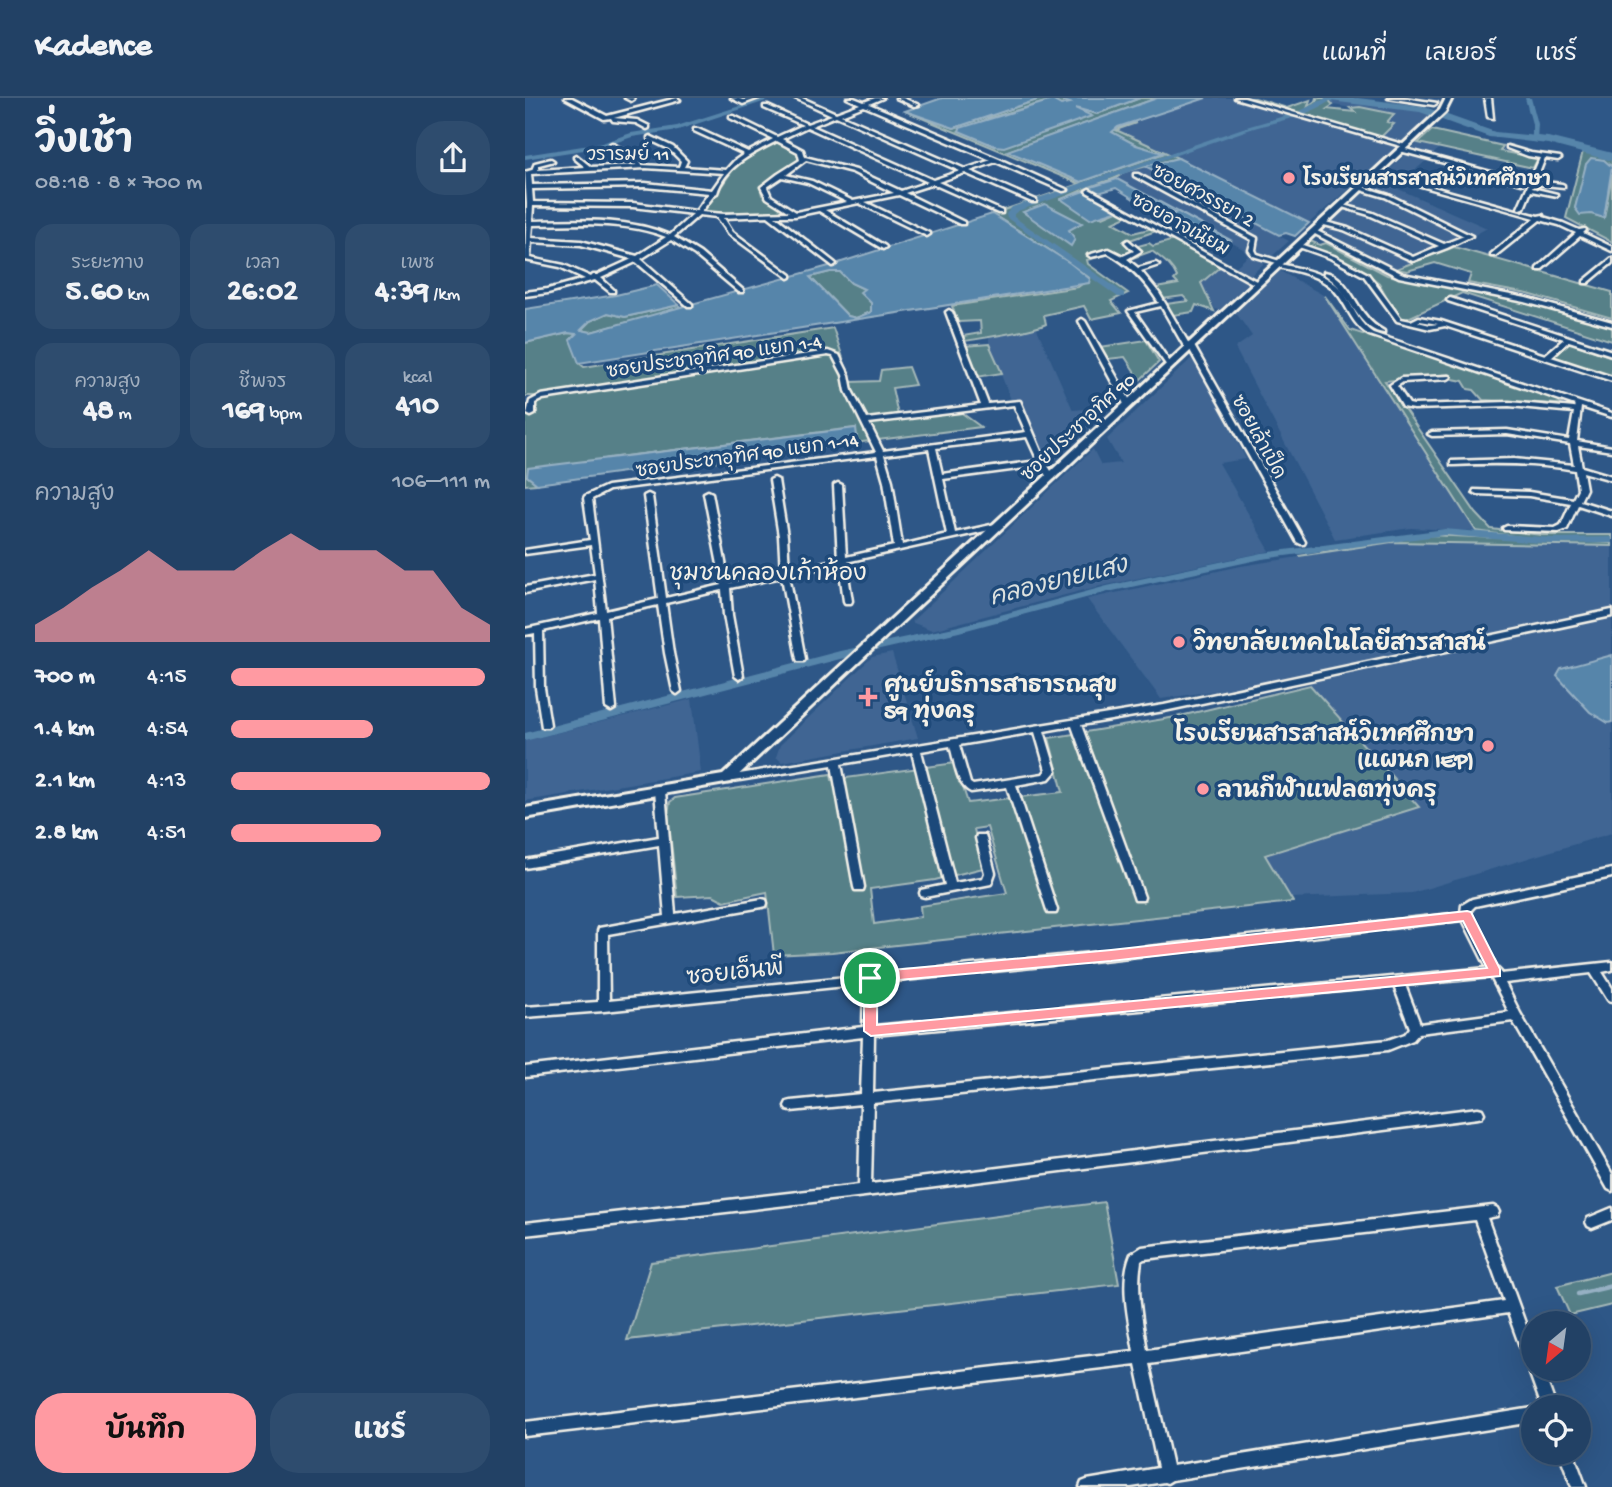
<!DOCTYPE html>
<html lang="th">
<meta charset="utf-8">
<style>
body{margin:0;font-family:"Gochi Hand","Playpen Sans Thai",sans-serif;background:#2e4c6e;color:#f1f3f6;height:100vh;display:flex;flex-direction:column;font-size:26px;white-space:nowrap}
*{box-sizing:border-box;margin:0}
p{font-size:23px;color:#a2afbf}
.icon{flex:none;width:38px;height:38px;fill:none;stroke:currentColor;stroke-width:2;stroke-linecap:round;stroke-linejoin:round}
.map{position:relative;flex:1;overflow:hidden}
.details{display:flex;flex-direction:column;background:#224165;width:525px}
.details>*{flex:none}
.needle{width:46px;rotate:209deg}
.buttons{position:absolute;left:996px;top:1213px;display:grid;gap:14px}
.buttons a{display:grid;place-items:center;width:70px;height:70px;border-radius:50%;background:#224165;box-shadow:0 7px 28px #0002,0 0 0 2px #3f5a79;font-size:35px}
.pin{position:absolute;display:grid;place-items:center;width:60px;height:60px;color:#fff;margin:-30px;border:4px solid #fff;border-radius:50%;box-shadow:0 2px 7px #0007}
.round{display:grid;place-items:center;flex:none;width:74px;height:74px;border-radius:28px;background:#2e4c6e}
.headline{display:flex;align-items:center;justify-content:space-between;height:119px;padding:0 35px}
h1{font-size:38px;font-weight:700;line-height:52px}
.stats{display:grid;grid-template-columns:repeat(3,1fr);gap:10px;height:119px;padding:7px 35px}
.stats div{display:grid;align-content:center;border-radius:18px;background:#2e4c6e;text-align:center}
.stats b{font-size:30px;font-weight:700}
.stats small{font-size:19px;font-weight:400}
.stats p{font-size:19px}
.chart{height:196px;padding:14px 35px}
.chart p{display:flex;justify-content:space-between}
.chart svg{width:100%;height:126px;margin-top:7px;fill:#ff9aa2;opacity:.7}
.action{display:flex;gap:14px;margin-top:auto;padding:14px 35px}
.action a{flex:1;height:80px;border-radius:28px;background:#ff9aa2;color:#111;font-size:28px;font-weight:700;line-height:80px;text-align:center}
.action a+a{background:#2e4c6e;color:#f1f3f6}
ul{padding:0 35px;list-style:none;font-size:23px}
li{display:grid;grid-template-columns:112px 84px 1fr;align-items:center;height:52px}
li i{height:18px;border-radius:9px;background:#ff9aa2}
header{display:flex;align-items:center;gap:42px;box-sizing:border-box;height:98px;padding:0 35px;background:#224165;border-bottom:2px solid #3f5a79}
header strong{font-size:33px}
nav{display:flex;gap:38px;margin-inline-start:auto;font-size:24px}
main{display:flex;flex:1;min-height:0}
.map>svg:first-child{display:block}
</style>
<header>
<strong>Kadence</strong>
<nav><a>แผนที่</a><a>เลเยอร์</a><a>แชร์</a></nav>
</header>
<main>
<section class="details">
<div class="headline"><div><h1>วิ่งเช้า</h1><p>08:18 · 8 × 700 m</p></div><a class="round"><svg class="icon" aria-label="share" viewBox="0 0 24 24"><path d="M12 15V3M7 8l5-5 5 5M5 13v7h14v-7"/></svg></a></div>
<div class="stats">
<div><p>ระยะทาง</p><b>5.60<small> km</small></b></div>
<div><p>เวลา</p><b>26:02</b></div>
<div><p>เพซ</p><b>4:39<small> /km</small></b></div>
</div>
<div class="stats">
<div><p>ความสูง</p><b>48<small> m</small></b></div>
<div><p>ชีพจร</p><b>169<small> bpm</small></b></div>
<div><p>kcal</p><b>410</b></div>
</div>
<div class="chart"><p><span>ความสูง</span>106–111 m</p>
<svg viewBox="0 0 160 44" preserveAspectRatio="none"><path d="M0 44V38L10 32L20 25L30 19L40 12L50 19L60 19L70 19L80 12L90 6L100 12L110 12L120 12L130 19L140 19L150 32L160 38V44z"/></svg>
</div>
<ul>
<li><b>700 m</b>4:15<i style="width:98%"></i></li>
<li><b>1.4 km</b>4:54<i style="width:55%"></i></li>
<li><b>2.1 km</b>4:13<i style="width:100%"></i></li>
<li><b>2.8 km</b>4:51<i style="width:58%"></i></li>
</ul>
<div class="action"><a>บันทึก</a><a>แชร์</a></div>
</section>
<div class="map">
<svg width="1087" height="1389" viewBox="0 0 1087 1389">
<rect width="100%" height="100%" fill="#2e5787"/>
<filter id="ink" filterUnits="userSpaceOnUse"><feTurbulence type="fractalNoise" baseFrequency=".0143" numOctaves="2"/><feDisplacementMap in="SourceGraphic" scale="14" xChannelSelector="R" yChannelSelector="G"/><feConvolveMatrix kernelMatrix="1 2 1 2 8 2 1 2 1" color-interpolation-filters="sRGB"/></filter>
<g filter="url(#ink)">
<g fill="#3f6593">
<path d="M681,0H707L874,47L784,125L590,32Z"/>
<path d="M806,2L865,7L909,15L876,46L855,40L868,26L862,24L868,17L808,7L803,5Z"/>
<path d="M893,45L915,50L885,77L865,71Z"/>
<path d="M620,68L764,143L725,178L709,170L723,158L718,151L592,81L598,74Z"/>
<path d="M853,82L962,130L929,149L871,171L797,132Z"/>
<path d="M696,168L724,184L694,212L690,211L676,185Z"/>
<path d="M755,173L800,198L951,433L886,430L810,441L710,250L727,238L711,215Z"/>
<path d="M512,231L548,312L559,311L566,326L522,369L494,302H486L464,246V239L484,233Z"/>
<path d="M669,258L721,361L694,365L745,453L567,490L407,532L386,524L568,351L576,367L596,365L582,341Z"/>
<path d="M867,444L1087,448V735L887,795L767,800L740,758L893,709L779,579L636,601L562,501L716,468Z"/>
<path d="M367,555L393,640L257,664L251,659L255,647L347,559Z"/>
<path d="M167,601L176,674L0,703V643Z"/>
</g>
<g fill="#568088" stroke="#a5b8b8" stroke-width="2" fill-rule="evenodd">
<path d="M518,0L545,4L536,7L527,2L465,20L434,33L470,48L565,18L549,10L572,16L615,0H632L483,53L556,84L637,56L611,47L586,34L593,29L611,25L591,32L653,60L599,74C589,84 579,82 568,87C558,92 547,97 537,101L578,119L594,112L604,117L588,124L608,135L628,130L634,132L599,144L606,150L624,145L628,148L649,142L696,168L676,185L689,213L671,207L668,214L648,217L641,206L663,203L658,198L637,201L631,190L653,186L649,182L652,179C647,167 637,161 627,153L597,164L585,156L562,162L563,166L603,195L586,203L596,215L566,221L559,208L519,217L521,226C508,233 458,240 440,243L438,238L456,235L455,223L433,224L427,208L553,189L565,180L545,165L467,116L555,86L380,13L429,30Z"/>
<path d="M714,0H730L762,10L785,2L783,8L793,1L790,0H802L808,7L802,11L830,14L825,10L835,9L869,16L862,24L869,26L855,40Z"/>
<path d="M907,32L978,48L975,53L1013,60L1008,70L893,45Z"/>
<path d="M254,42L273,54L276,62L235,89L237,97L263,115L179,114L211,67Z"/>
<path d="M1058,53L1087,61V69L1086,67L1052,103L1050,110L1079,120L1087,76V144L1041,120Z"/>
<path d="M785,143L795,147L801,145L862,177L1005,205L1087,228V243L937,195L881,221L873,219L854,185L838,172L783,147Z"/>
<path d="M929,149L1087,194V220L1003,196L943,185L946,176L910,165L882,173L871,171Z"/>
<path d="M305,174H315L326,185L339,191L346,205V214L331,220L323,218L285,179Z"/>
<path d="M800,198L825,232L1037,302V305L1031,306L958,302L949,292L943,291L938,283L928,281L924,276L860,283L951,415L966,431L1017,437H1087V441L1019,442L951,433Z"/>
<path d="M154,207L157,210L66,234L56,232L65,223L83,215L100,219Z"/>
<path d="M308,230L326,284L354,283L356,272L383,269L390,287L367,290L373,317L334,321L345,343L187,364L325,343L330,330L84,360L2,378L12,386L0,387V317L12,315L9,298H0V245L43,235L53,236L54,265L59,269Z"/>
<path d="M621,242L634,264L615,282L600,259L583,261L575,249Z"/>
<path d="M1044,244L1087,259V279L1028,259Z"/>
<path d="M464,246L477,275L452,279L439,248Z"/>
<path d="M434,313L456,329L353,342L343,325Z"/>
<path d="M903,437L1087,445V448L867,444L774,458Z"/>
<path d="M785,587L894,709L740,757L768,804L307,854L249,857L242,794L199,803L188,797L152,799L143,716L145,704L150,700L306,676L307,682L430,665L443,705L538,694L524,640L651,619ZM462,729L482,795L395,808L396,819L349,826L345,791L410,782L458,770L449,731Z"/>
<path d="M579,1104L594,1186L102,1242L126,1164Z"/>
<path d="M1087,1174V1207L1045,1217L1032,1188Z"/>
</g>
<g fill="#5785aa" stroke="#96b0c3" stroke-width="2" fill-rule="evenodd">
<path d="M417,0H518L429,30L380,13Z"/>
<path d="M530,0H615L572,16L550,10L567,18L479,49L470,48L434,33L435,30L527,2L536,7L545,5Z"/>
<path d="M632,0H681L593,29L587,34L611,47L638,55L556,84L482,53Z"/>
<path d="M653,60L784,125L770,138L761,135L754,137L620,68Z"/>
<path d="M1066,60L1079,62L1087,69L1079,120L1066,116L1055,117L1050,110L1061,66Z"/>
<path d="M592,81L707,143C684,142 666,128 646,117L650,115L646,113L639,115L629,109L630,105L623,102L615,105L591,90L573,95L563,90Z"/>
<path d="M559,93L594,112L565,121L536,101Z"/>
<path d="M520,106L557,125L544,132L550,141L546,148L498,114Z"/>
<path d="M467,116L545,165L565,181L564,185L54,265L45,242L51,236L43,235L0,245V211L91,197L132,187L154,207L100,219L83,215L65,223L56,232L66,234L304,168ZM305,174H315L326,185L339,191L335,194L346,205V214L331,220L323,218L285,179Z"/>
<path d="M331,330L332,338L325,343L12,386L2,378L3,370Z"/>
<path d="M1087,557V624L1083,625L1065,614L1032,578L1036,571Z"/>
</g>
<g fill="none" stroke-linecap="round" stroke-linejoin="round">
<path stroke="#96b0c3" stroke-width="4.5" d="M1053,1196L1087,1188"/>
<g fill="#5785aa" fill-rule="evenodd">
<path d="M240,0H250L153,32L107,39L78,49L0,61V57L77,45L106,35L152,28Z"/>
<path d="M801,0H809C784,20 749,23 720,33C644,59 569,87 493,113L489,116V119L599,195V199H593L482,120L481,116L487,109L718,30L773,14Z"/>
<path d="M1000,0H1006L1013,26L1012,42L1007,41V26Z"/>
<path d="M920,431L1028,440L1087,439V445L1028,446L920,437L737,461L583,494L434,534L315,561L0,643V635L315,553L434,528L582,488L737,455Z"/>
</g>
<path fill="#5785aa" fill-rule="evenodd" d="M799,0H833L897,8L970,34L1023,39L1087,55V63L1023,46L964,39L895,14L805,3Z"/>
<defs>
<g id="minor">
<path d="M40,0H47L82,18L152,0L155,2L89,20L112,22L124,28V30L122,31L111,25L88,23L86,20L79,21Z"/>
<path d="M100,0H108L109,1L106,3Z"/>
<path d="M206,0H213L218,2L234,0L218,6Z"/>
<path d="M270,0H277L311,15L335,6L322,0H329L339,4L350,0H358L344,6L474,61L543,92L538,93L471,64L445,73L511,102V104H507L440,75L413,84L477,113V115H473L408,86L380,95L439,124V126H435L374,97L340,104L404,135L405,136L402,138L334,105L300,112L360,148L361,149L358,151L294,113L270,118H250L310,165L311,166L308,168L243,118L199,120L208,134L266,177V179L264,180L204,136L192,119L174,117L149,139L175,155L218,192V194H214L170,157L146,142L116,161L167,206V208H163L111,164L76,180L89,192V194H85L70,182L23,195L0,198V194L23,191L60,181L35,169L0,162L2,106L0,74L7,72L10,65L26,61L29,63L14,67L13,72L60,69L49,60V58L51,57L66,69L111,67L109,63L85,48V46L87,45L113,61L117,67L154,69L156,63L144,51L123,41V39L125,38L148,49L162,63L159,69L201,72L209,63L219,56L169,33V31H173L223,54L248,41L205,20V18H209L252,39L278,27L239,10V8H243L282,26L307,17ZM339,8L466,62L440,71L316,17ZM311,18L435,73L408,82L287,28ZM282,29L403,84L376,93L331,72L280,59L278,52L257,41ZM252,43L273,54L275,62L253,76L236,89L242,100L264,114L199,116L176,114L190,96L192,95C200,68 228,55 252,43ZM281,62L327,74L369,95L328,103L287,83L261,77ZM121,70L199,75L187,92L120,85L7,87L6,76ZM257,79L283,85L322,104L271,114L246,98L242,89ZM120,89L184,95L171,113L108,105L8,104L7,91ZM8,108L108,109L168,116L145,137C101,119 53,122 7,123ZM62,126C89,127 116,129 141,139L112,158L56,143L6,140L7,127ZM6,144L56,147L107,161L72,177H68L66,179L39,167L5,160Z"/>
<path d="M371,0H378L394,7L389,8Z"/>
<path d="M710,0H719L884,48L879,49Z"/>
<path d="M863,0H879L912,5L909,7Z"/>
<path d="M960,0H966L968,20L963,19Z"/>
<path d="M982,48L1006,55L1035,59L1036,60L1033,62L1020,60L1011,83L1037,86L1039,87V89L1009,86L1007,90L1032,96V98L1006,93L999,110L994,111L993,110L1015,60L1003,58L982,50Z"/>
<path d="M877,50L999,83L1000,84L997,86L875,53V51Z"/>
<path d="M850,73L1013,118L1018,117V119L1038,125L1054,132L1060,131L1061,132L1058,135L1087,149V153L1055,138L1016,172H1012V170L1051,135L1034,127L1015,122L970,158H966V156L1010,120L850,75Z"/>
<path d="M609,76H613L732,140L730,152L732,156L758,164L755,166L728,158L724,152L727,142L609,78Z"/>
<path d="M835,88L864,97L947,138L922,150L888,163L819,132L795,126L794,125L797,123L823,130L888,159L914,148L844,117L814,108V106L848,115L919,146L939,138L860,99L833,91L832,90Z"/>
<path d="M564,91L733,184L734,185L729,186L562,94L561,93Z"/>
<path d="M788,131L878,176L1001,200L1087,224V228L1000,204L874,179L786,134L785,133Z"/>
<path d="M603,142L616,153L602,161L613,170L631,165L634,167L616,173L634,195L664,246L669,248L780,444L779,446H776L772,444L665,252L660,250L636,208L610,214L647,267L644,269L642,268L603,213L634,205C620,183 605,167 583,155L566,159L563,157L584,151L598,158L609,153L600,144Z"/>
<path d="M771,146H775L809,158L843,176L876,221L886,223L894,219L916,223L1020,257L1039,241L923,203L922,202L925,200L1087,253V257L1044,243L1026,259L1087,279V283L920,228L905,231L872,223L839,178L805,160L771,148ZM895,223L913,226L905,227L893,224Z"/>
<path d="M1087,160V165L1063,185H1059V183Z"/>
<path d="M752,165C775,171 803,174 818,194C829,209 832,224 848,235L1087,315V319L1056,309L1052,343L1087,349V353L1053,348L1057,369L1087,378V382L1058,374L1061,391L1055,403L1087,413V418L1053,407L1042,431L1034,434L979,432L978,430L982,428L1030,430L1036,427L1046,405L1004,398L952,396L948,394L949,392L1004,394L1048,401L1053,391L1050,372C1010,365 970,365 929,367H926V363L989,361L1049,367L1045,346L982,336L907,338L903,336L907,334L982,332L1044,342L1049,314L984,308L889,311L878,309L865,287L876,280L925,278L926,279L923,281L878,284L872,288L884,306L889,307L984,304L1049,310L1050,307L844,237C828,227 824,212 814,198C800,177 772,174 750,168V166Z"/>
<path d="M799,174C820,176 829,204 841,218C846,225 852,229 859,233V235C838,233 828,207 816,192C811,185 806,181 799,176Z"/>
<path d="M424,212L427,214L463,306L495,303L521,365L530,379L529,381H523L515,368L418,381L430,435L475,425H478V429L321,464L327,503L326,505H320L319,503L314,466L264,477L280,561L279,563H273L272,561L257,479L205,490L207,517L218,578L214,581L210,578L199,517L197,492L141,505L148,555L156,593L152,596L148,593L140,555L133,507L82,518L91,610L86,613L81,610L74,520L18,533L19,590L25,627L23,629H17L11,590L10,535L0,537V531L73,515L70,481L0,495V489L70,476L66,447L0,456V452L65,442L59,400L60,398L82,388L351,354L321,293L318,277L308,258L303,257L18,301L10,305V316L6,318L2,316L5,303L16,297L303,253L314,257L324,277L327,293L342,321L456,307L421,214ZM489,307L501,334L358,353L344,325ZM502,339L513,363L417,376L411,350ZM404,351L422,436L377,447L367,383L359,357ZM352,358L359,383L369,448L321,459L317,387L313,385L309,387L313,461L264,472L262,438L253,382L249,380L245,382L254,438L256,474L204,485L187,395L183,393L179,395L197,487L141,500L127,398L123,396L119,398L133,501L81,513L67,401L84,392Z"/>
<path d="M557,221L560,223L607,306L606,308H600L599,306L554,223Z"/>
<path d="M1087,512V518L639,613L556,627L619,799L618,802H610L609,799L547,628L519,633L531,673L524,681L491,687L532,812L531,815H523L522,812L482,689L446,694C431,687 430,663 425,648L396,653L430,785L458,780L460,775L451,740L452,737H460L461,740L470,775L466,786L400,799L396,798L395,795L396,792L420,787L387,654L316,666L339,789L338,792H330L329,789L307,667L202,684L197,681L202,678L639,607ZM510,634L521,672L518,676L448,687L445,685L434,647Z"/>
<path d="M135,690L140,693L150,816L237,801L241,802L242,805L241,808L237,809L83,836L84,903L341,877L345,876L348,877L586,853L936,815L937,807L947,801L1087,771V779L950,808L946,812V818L972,870L976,874V876L1087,864V872L1077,874L1087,890V903L1083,902L1066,875L980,885L995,915L1087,1076V1093L1083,1091L988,923L894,935L888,942L863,952L348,1005L346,1086L953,1010L957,1011L959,1015L957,1019L953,1020L340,1098L0,1137V1125L334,1087L336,1006L266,1013L262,1012L260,1008L262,1004L266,1003L336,996L338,939L0,979V969L338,929L339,886L79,913L0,919V909L73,904V833L74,830L140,818L134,747L0,770V762L134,739L130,693ZM938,822L962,870L349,928L350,885L586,861ZM966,879L984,914L895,926L880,887ZM869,888L885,930L880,936L863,942L348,995L349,937Z"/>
<path d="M968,1108L972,1110L974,1114L972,1118L962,1120L1008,1247V1270H1017L1031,1309H1017L983,1215L624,1266L647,1368L1008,1310V1324L647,1382L642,1385L639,1384L606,1389H555L557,1384L562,1382L633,1370L611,1266L0,1338V1324L609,1253C604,1223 594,1185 606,1156L617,1149ZM950,1122L979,1203L622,1252C617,1223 611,1193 616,1163L619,1161Z"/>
<path d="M1087,1110V1122L1067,1130L1063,1128L1061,1124L1063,1120Z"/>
<path d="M1034,1354H1048L1061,1389H1047Z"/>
</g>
<path id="tertiary" d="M921,0H927L920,14L206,684L0,720V710L198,677L915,12Z"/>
</defs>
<use href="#minor" stroke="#f4f1e8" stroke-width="5"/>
<use href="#tertiary" stroke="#f4f1e8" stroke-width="6"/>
<use href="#minor" fill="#1f4a7a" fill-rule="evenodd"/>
<use href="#tertiary" fill="#1f4a7a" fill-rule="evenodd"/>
</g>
</g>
<path fill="#ff9aa2" stroke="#fff" stroke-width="2" fill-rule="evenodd" d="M942,813L946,814L975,871V878L346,938L339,933V880L345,874L586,852ZM938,823L962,870L352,927V884L586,863Z"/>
<g fill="#ff9aa2" stroke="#1f4a7a" stroke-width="2.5">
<circle cx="764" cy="80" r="7"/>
<circle cx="654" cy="544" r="7"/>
<path d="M339.5 588.5h7v7h7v7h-7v7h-7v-7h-7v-7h7z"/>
<circle cx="963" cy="648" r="7"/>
<circle cx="678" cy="691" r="7"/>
</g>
<g text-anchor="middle" stroke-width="7" stroke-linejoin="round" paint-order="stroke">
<g font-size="19" fill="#f4f1e8" stroke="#1f4a7a">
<text x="103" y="62">วรารมย์ 11</text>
<text transform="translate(679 96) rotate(28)" y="7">ซอยศวรรยา 2</text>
<text transform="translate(656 125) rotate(29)" y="7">ซอยอาจเนียม</text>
<text transform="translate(189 257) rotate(-8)" y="7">ซอยประชาอุทิศ 90 แยก 1-4</text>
<text transform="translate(552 328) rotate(-43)" y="7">ซอยประชาอุทิศ 90</text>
<text transform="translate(735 338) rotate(61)" y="7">ซอยเล้าเป็ด</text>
<text transform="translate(222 356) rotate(-8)" y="7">ซอยประชาอุทิศ 90 แยก 1-14</text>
</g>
<g font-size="19" font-weight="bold" fill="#f4f1e8" stroke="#1f4a7a" text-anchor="start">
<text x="778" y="87">โรงเรียนสารสาสน์วิเทศศึกษา</text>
</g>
<g font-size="23" font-weight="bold" fill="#f4f1e8" stroke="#1f4a7a" text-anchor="start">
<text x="668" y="552">วิทยาลัยเทคโนโลยีสารสาสน์</text>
<text x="359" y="594">ศูนย์บริการสาธารณสุข<tspan x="359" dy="26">59 ทุ่งครุ</tspan></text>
<text x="949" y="643" text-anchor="end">โรงเรียนสารสาสน์วิเทศศึกษา<tspan x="949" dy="26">(แผนก IEP)</tspan></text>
<text x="692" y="699">ลานกีฬาแฟลตทุ่งครุ</text>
</g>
<g font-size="23" fill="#f4f1e8" stroke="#1f4a7a">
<text transform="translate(210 873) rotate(-6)" y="8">ซอยเอ็นพี</text>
</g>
<g font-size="24" fill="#f4f1e8" stroke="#1f4a7a">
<text x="243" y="482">ชุมชนคลองเก้าห้อง</text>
</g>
<g font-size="24" font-style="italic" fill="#dce1df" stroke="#1f4a7a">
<text transform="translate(533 482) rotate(-14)" y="8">คลองยายแสง</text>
</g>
</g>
</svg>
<div class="buttons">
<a><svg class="needle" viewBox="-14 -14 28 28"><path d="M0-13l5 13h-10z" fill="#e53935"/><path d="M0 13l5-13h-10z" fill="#a2afbf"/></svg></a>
<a><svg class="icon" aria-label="locate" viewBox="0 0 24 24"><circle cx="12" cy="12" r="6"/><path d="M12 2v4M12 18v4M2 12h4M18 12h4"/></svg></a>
</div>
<div class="pin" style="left:345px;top:880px;background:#1e9e55"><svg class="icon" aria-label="arrive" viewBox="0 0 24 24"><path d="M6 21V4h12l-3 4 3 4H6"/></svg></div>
</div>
</main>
